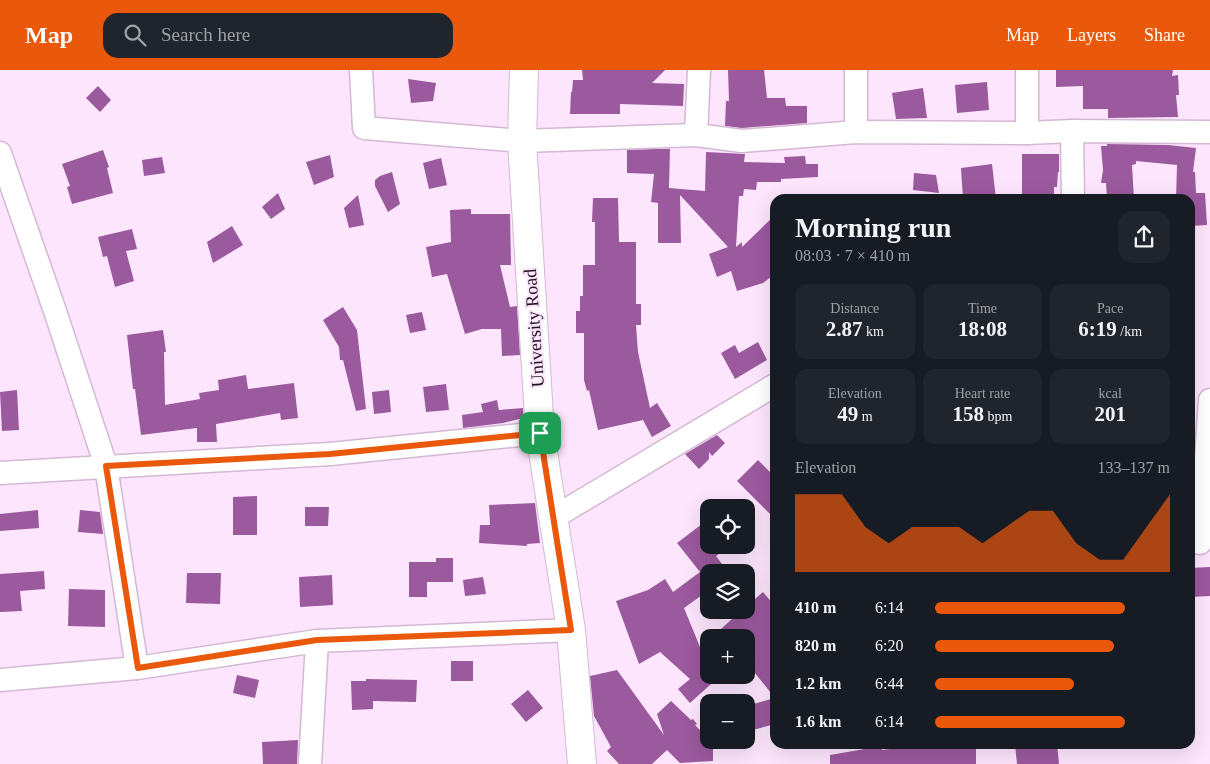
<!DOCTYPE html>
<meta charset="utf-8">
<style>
body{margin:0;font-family:"Times New Roman",serif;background:#20242c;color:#f1f3f6;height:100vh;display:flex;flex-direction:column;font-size:19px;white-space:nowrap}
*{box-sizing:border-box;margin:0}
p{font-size:16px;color:#9ea1a6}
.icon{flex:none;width:28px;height:28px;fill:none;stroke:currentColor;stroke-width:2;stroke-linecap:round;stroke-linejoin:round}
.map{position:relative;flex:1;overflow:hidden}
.panel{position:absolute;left:770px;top:124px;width:425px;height:555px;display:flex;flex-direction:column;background:#171b24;border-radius:15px;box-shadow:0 5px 20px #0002}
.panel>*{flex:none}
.controls{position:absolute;left:700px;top:429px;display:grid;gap:10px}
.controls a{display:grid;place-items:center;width:55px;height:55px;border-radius:10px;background:#171b24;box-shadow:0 5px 20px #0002;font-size:25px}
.pin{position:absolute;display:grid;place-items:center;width:42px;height:42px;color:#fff;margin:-21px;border-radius:10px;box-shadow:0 2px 8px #0006}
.round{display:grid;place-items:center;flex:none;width:52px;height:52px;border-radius:15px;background:#20242c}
.overview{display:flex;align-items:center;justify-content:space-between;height:85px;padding:0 25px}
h1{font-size:28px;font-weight:600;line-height:38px}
.stats{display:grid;grid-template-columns:repeat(3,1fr);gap:8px;height:85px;padding:5px 25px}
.stats div{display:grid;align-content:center;border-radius:12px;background:#20242c;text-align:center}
.stats b{font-size:21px;font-weight:600}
.stats small{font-size:14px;font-weight:400}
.stats p{font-size:14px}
.chart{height:140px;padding:10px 25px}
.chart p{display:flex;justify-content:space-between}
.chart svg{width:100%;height:90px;margin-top:5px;fill:#ea580c;opacity:.7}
ul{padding:0 25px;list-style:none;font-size:16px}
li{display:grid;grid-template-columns:80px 60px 1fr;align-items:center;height:38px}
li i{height:12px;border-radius:6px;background:#ea580c}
header{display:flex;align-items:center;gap:30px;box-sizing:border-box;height:70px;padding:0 25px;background:#ea580c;color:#fff}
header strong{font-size:24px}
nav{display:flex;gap:28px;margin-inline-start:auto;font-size:18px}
.search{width:350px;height:45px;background:#20242c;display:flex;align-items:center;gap:12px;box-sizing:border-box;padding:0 18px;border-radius:15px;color:#9ea1a6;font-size:19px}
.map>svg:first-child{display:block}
</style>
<header>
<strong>Map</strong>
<div class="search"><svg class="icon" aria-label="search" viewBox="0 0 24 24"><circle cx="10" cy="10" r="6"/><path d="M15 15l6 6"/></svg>Search here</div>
<nav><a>Map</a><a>Layers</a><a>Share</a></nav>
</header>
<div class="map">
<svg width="1210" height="694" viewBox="0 0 1210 694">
<rect width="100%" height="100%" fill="#fde6fd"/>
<g fill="#9b599e">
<path d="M582,0H665L652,13L684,14L683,36L620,34V44H570L571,22H572L573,10H583Z"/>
<path d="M728,0H764L767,28H785L786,36H807V53L742,58L725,56L726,31H729Z"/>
<path d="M1056,0H1173L1172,6L1178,5L1179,25H1176L1178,47L1108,48V39H1083V16L1056,17Z"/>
<path d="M408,9L436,13L433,31L411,33Z"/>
<path d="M987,12L989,40L957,43L955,15Z"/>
<path d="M98,16L111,30L100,42L86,28Z"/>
<path d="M923,18L927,48L896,49L892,23Z"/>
<path d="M1107,74L1168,75L1196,78L1193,102H1195L1196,123H1205L1207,155L1190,156V129H1176L1177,95L1136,91V94L1132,95L1134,129H1107L1106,113H1101L1103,100L1101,76H1107Z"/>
<path d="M657,79H670L669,118L705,121L706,82L745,84L744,92L785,93L784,87L805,86L806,94H818V107L781,109V112H757L756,120L744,119L743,126H739L736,177L742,172V177L775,145V204L763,213L737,221L731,201L717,207L709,184L728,177L680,125L681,173H658V133L651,132L654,104L627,103V80Z"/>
<path d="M103,80L109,97L107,98L113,123L72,134L67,117L70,116L62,94Z"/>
<path d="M1022,84H1059V102H1058L1057,117H1054V129H1022Z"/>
<path d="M330,85L334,107L314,115L306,92Z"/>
<path d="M162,87L165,103L144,106L142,90Z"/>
<path d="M441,88L447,115L429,119L423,93Z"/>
<path d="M992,94L996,129H963L961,98Z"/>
<path d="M392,102L400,134L388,142L375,116V110L380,106Z"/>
<path d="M914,103L936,105L939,123L913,120Z"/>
<path d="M278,123L285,139L271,149L262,137Z"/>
<path d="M358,125L364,155L349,158L344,138Z"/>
<path d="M593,128H618L619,172H636V234H641V255H636L638,282L650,338L657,333L671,356L652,367L643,350L598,360L589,320L587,321L584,310V263H576V241H580V226H583V195H595V152H592Z"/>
<path d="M471,139V144H510L511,195H500L510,237L517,236L520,285L502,286L501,259H482L465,264L447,204L432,207L426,177L451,172L450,140Z"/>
<path d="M232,156L243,175L213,193L207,172Z"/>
<path d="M132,159L137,179L126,181L134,211L115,217L107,186L103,187L98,167Z"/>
<path d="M343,237L357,260L366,339L356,341L343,290H340L339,277L323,250Z"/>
<path d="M422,242L426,260L410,263L406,245Z"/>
<path d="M163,260L166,282H164L165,335L200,329L199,323L219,320L218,310L246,305L248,319L294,313L298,348L281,350L280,343L216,354L217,372H197V358L141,365L135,319H133L127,265Z"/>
<path d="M758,272L767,290L735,309L721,283L735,275L739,283Z"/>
<path d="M446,314L449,340L426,342L423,317Z"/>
<path d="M17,320L19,360L2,361L0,322Z"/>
<path d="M389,320L391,342L374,344L372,322Z"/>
<path d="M497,330L499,340L523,338V348L503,353L463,358L462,345L483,342L481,334Z"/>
<path d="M717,365L725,373L712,386L709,382V389L699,399L685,384Z"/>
<path d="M758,390L775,407V449L737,411Z"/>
<path d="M257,426V465H233V427Z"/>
<path d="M535,433L540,473L527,474V476L479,473L480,455H490L489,435Z"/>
<path d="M305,437H329L328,456H305Z"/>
<path d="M38,440L39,458L0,461V444Z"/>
<path d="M80,440L100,442L103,464L78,462Z"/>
<path d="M702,454L709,462V475H731L716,486L728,502H709V520L684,538L700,577L709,569V605H721L690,633L678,619L690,609L660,582L639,594L616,531L648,520L665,509L673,522L700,502L677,473Z"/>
<path d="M436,488H453V512H427V527H409V492H436Z"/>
<path d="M1210,497V526L1190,527V498Z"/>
<path d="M44,501L45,519L20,521L22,541L0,542V504Z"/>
<path d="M187,503H221L220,534L186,533Z"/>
<path d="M332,505L333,535L300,537L299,507Z"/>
<path d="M483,507L486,524L465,526L463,510Z"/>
<path d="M69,519L105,520V557L68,556Z"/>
<path d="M763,522L775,536V628L746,592V568H711L742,540H746V537Z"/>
<rect x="451" y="591" width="22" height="20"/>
<path d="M617,600L664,665L657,644L671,631L691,650L693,649L697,654L695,655L700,660L709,657V670H713V691L680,693L667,680L652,694H619L607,681L611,677L594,646L590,606Z"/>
<path d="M237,605L259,610L255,628L233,623Z"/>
<path d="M366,609L417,610L416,632L373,631V639L352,640L351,611H366Z"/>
<path d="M528,620L543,638L526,652L511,634Z"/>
<path d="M775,628V654L746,662V636Z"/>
<path d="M298,670L297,694H263L262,672Z"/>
<path d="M920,674H976V694H830V685L882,676V680L920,675Z"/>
<path d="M1015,674H1057L1059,694H1017Z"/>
</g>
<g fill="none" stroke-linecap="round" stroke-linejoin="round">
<defs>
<g id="street">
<path d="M361,0L364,58L522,71L696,65L742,71L856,62L1027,63L1072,61L1210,62"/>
<path d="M1072,61L1073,129"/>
<path d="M856,62V0"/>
<path d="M1027,63V0"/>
<path d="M696,65L699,0"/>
<path d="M0,83L56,244L106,396L137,598"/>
<path d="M0,403L330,384L540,363"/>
<path d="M553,448L775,315"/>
<path d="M1200,473L1210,330"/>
<path d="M0,610L137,598L317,571L571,560"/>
<path d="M310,694L317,571"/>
</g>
<path id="secondary" d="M524,0L522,71L540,363L571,560L582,694"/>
</defs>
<use href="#street" stroke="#d4b8d4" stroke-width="25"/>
<use href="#secondary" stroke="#d4b8d4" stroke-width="30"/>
<use href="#street" stroke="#fff" stroke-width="22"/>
<use href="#secondary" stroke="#fff" stroke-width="28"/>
</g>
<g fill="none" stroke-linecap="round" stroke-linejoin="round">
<defs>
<path id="route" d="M540,363L571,560L317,570L138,598L106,396L330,384Z"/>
</defs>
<use href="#route" stroke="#fff" stroke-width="10"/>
<use href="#route" stroke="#ea580c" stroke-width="6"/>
</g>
<g text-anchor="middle" stroke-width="4" stroke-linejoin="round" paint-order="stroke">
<g font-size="18" fill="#1f151f" stroke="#fde6fd">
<text transform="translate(534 258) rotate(-94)" y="6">University Road</text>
</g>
</g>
</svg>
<div class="controls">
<a><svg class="icon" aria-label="locate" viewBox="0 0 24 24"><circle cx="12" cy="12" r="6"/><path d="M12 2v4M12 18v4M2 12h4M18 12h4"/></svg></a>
<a><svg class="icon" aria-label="layers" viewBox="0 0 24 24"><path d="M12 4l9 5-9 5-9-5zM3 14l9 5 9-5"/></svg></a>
<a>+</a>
<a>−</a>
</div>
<div class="pin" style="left:540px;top:363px;background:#1e9e55"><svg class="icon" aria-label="arrive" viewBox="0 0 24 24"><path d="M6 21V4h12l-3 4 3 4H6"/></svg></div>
<section class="panel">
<div class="overview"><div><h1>Morning run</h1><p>08:03 · 7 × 410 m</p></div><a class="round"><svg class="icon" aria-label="share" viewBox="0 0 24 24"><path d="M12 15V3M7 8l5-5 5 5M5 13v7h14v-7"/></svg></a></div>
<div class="stats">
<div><p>Distance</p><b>2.87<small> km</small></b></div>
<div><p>Time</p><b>18:08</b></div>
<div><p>Pace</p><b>6:19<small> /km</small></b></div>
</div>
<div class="stats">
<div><p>Elevation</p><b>49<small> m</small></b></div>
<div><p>Heart rate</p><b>158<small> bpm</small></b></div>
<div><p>kcal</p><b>201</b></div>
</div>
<div class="chart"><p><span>Elevation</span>133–137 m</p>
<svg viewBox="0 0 160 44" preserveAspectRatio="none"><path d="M0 44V6L10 6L20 6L30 22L40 30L50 22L60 22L70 22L80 30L90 22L100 14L110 14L120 30L130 38L140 38L150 22L160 6V44z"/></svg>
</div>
<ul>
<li><b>410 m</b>6:14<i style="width:81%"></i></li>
<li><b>820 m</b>6:20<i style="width:76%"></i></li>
<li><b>1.2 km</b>6:44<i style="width:59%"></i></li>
<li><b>1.6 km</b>6:14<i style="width:81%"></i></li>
</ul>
</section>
</div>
